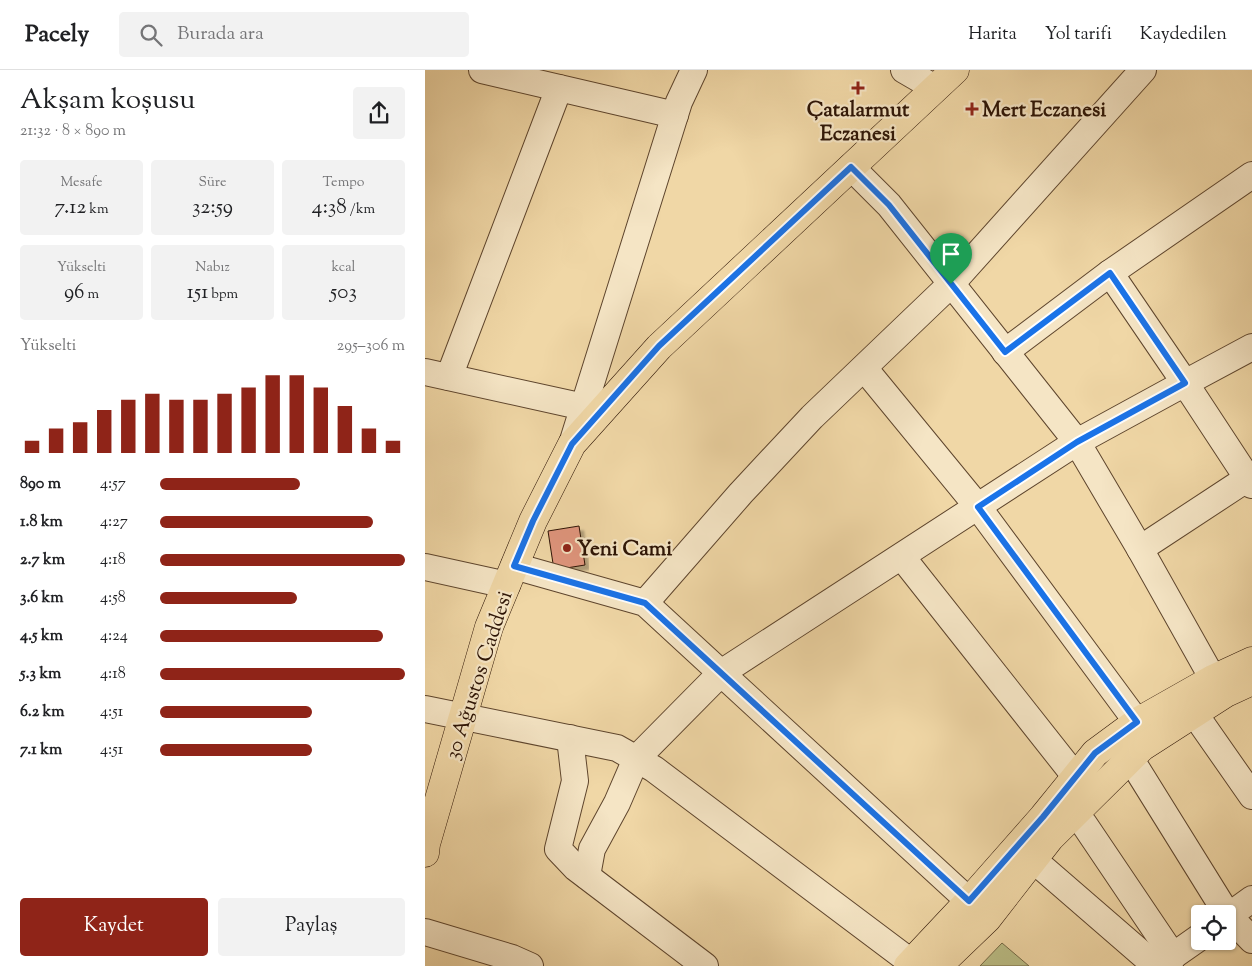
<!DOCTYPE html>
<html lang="tr">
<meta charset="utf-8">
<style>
body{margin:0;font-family:"Sorts Mill Goudy",serif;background:#f2f2f2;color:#202124;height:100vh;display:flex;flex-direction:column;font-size:19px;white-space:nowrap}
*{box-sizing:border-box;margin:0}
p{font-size:16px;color:#757577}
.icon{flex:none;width:28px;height:28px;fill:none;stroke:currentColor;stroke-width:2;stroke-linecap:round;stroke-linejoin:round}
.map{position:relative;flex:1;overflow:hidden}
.side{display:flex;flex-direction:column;background:#fff;width:425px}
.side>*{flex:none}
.tools{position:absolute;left:766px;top:835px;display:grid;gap:10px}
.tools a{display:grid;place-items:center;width:45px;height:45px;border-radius:5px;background:#fff;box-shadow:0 1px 4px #0004;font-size:25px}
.pin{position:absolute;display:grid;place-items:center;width:42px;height:42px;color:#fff;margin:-51px -21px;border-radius:50% 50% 50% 0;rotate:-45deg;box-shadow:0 0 5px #0007}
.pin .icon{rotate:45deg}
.round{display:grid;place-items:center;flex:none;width:52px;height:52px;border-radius:5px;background:#f2f2f2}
.overview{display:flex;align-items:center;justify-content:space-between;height:85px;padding:0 20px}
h1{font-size:28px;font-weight:600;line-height:38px}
.metrics{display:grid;grid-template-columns:repeat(3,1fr);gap:8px;height:85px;padding:5px 20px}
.metrics div{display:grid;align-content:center;border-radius:5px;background:#f2f2f2;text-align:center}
.metrics b{font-size:21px;font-weight:600}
.metrics small{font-size:14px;font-weight:400}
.metrics p{font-size:14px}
.chart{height:140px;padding:10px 20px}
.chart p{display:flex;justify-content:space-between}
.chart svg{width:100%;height:90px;margin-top:5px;stroke:#8f2418;stroke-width:6}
.button{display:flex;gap:10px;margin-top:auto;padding:10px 20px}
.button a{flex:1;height:58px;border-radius:5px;background:#8f2418;color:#fff;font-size:20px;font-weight:600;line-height:58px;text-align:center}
.button a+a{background:#f2f2f2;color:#202124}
ul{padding:0 20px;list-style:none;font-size:16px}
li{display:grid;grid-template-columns:80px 60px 1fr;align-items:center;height:38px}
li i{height:12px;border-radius:6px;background:#8f2418}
header{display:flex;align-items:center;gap:30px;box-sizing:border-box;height:70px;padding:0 25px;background:#fff;border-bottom:1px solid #e0e0e0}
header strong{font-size:24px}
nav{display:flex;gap:28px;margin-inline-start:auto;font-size:18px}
.search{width:350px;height:45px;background:#f2f2f2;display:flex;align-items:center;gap:12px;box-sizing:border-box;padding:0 18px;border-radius:5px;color:#757577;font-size:19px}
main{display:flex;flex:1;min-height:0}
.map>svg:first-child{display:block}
</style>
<header>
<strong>Pacely</strong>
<div class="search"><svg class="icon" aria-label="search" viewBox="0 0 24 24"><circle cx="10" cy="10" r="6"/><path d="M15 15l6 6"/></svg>Burada ara</div>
<nav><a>Harita</a><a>Yol tarifi</a><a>Kaydedilen</a></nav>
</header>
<main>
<section class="side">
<div class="overview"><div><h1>Akşam koşusu</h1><p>21:32 · 8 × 890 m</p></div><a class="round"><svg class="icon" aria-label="share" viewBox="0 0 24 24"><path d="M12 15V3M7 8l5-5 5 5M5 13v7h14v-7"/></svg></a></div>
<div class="metrics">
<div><p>Mesafe</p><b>7.12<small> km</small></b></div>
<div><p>Süre</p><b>32:59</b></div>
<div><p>Tempo</p><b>4:38<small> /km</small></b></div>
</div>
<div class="metrics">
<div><p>Yükselti</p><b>96<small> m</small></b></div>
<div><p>Nabız</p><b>151<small> bpm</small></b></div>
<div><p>kcal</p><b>503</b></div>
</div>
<div class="chart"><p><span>Yükselti</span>295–306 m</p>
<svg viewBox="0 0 160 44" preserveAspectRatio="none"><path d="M5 44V38M15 44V32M25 44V29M35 44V23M45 44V18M55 44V15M65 44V18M75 44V18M85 44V15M95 44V12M105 44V6M115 44V6M125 44V12M135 44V21M145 44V32M155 44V38"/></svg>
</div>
<ul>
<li><b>890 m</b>4:57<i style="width:57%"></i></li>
<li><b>1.8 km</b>4:27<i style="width:87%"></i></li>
<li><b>2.7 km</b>4:18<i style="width:100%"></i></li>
<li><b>3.6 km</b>4:58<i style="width:56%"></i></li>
<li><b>4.5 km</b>4:24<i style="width:91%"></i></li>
<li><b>5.3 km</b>4:18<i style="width:100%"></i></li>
<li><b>6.2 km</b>4:51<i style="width:62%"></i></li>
<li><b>7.1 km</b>4:51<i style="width:62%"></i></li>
</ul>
<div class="button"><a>Kaydet</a><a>Paylaş</a></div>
</section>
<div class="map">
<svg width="827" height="896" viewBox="0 0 827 896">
<defs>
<filter id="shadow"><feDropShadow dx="4.5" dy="4.5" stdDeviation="1" flood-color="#0004"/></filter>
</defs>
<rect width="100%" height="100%" fill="#f0d7a6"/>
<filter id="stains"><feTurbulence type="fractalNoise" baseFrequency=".004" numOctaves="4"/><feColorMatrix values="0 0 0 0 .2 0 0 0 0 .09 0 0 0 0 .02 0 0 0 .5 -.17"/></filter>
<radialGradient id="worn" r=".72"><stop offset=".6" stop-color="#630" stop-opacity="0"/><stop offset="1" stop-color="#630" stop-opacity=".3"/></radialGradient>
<path fill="#bbbe86" stroke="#746946" d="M577,873L604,896H555Z"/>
<path fill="#e1967e" stroke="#2d1405" filter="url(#shadow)" d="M154,456L160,495L129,500L123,461Z"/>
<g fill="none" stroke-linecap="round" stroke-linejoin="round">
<defs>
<g id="minor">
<path d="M57,0L250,45"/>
<path d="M479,0L510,18"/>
<path d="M426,97L464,135L652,372L760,313L827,415"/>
<path d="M685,203L827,105"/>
<path d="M580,282L685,203L760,313L827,277"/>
<path d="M439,298L553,437L712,652"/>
<path d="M0,302L159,337"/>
<path d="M24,307L134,18"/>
<path d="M147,374L254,32L269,0"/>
<path d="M715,479L823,408"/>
<path d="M477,487L650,706"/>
<path d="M89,496L220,533L296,603L652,372L715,479L788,609"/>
<path d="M0,497L82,515"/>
<path d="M220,533L316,423L387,347L526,214L718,0"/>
<path d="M0,639L192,678L229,699L487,893"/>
<path d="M769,643L827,726"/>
<path d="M145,668L150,711L133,779L151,798L280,896"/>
<path d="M705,688L802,844"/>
<path d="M659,754L748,886L743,896"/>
<path d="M619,799L731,896"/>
<path d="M162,806L167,779L192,733L211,689L296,603L544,831"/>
<path d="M802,844L827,870"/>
<path d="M802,847L827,829"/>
<path d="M0,862L87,888L105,896"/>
<path d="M748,886L775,867"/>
</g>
<g id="major">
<path d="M0,783L1,774L64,557L108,451L147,374L234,277L530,0"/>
<path d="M483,896L544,831L618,747L670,683L712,652L788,609L827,591"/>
<path d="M513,896L562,849L625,768L717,677L801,623L827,611"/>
</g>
</defs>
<use href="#minor" stroke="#5e452d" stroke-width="28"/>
<use href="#major" stroke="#2d1405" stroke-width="29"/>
<use href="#minor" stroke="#f5e5c5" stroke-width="26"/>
<use href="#major" stroke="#f0d7a6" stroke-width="28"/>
</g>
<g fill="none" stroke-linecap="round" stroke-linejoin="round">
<defs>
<path id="route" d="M426,97L464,135L580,282L685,203L760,313L652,372L553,437L712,652L670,683L618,747L544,831L220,533L89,496L108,451L147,374L234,276Z"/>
</defs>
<use href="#route" stroke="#fff" stroke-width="10"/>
<use href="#route" stroke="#1a73e8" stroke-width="6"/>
</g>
<g fill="#8f2418" stroke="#f5e5c5" stroke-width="2">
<path d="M430.5 10.5h5v5h5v5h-5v5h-5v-5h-5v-5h5z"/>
<path d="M544.5 31.5h5v5h5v5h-5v5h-5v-5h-5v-5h5z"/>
<circle cx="142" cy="478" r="5"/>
</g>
<g text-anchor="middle" stroke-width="4.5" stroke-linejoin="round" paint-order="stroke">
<g font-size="21" font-weight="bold" fill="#2d1405" stroke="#f5e5c5" text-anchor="start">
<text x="433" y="46" text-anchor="middle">Çatalarmut<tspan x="433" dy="24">Eczanesi</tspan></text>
<text x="557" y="46">Mert Eczanesi</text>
<text x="152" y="485">Yeni Cami</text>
</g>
<g font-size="21" fill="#2d1405" stroke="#f5e5c5">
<text transform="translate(53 605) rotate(-72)" y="7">30 Ağustos Caddesi</text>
</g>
</g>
<rect width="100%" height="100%" filter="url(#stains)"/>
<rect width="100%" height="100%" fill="url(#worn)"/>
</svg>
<div class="tools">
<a><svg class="icon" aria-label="locate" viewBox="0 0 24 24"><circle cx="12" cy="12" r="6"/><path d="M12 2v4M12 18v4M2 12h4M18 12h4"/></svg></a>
</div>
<div class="pin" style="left:526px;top:214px;background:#1e9e55"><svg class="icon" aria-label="arrive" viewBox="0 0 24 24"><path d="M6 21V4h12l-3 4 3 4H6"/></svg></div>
</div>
</main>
